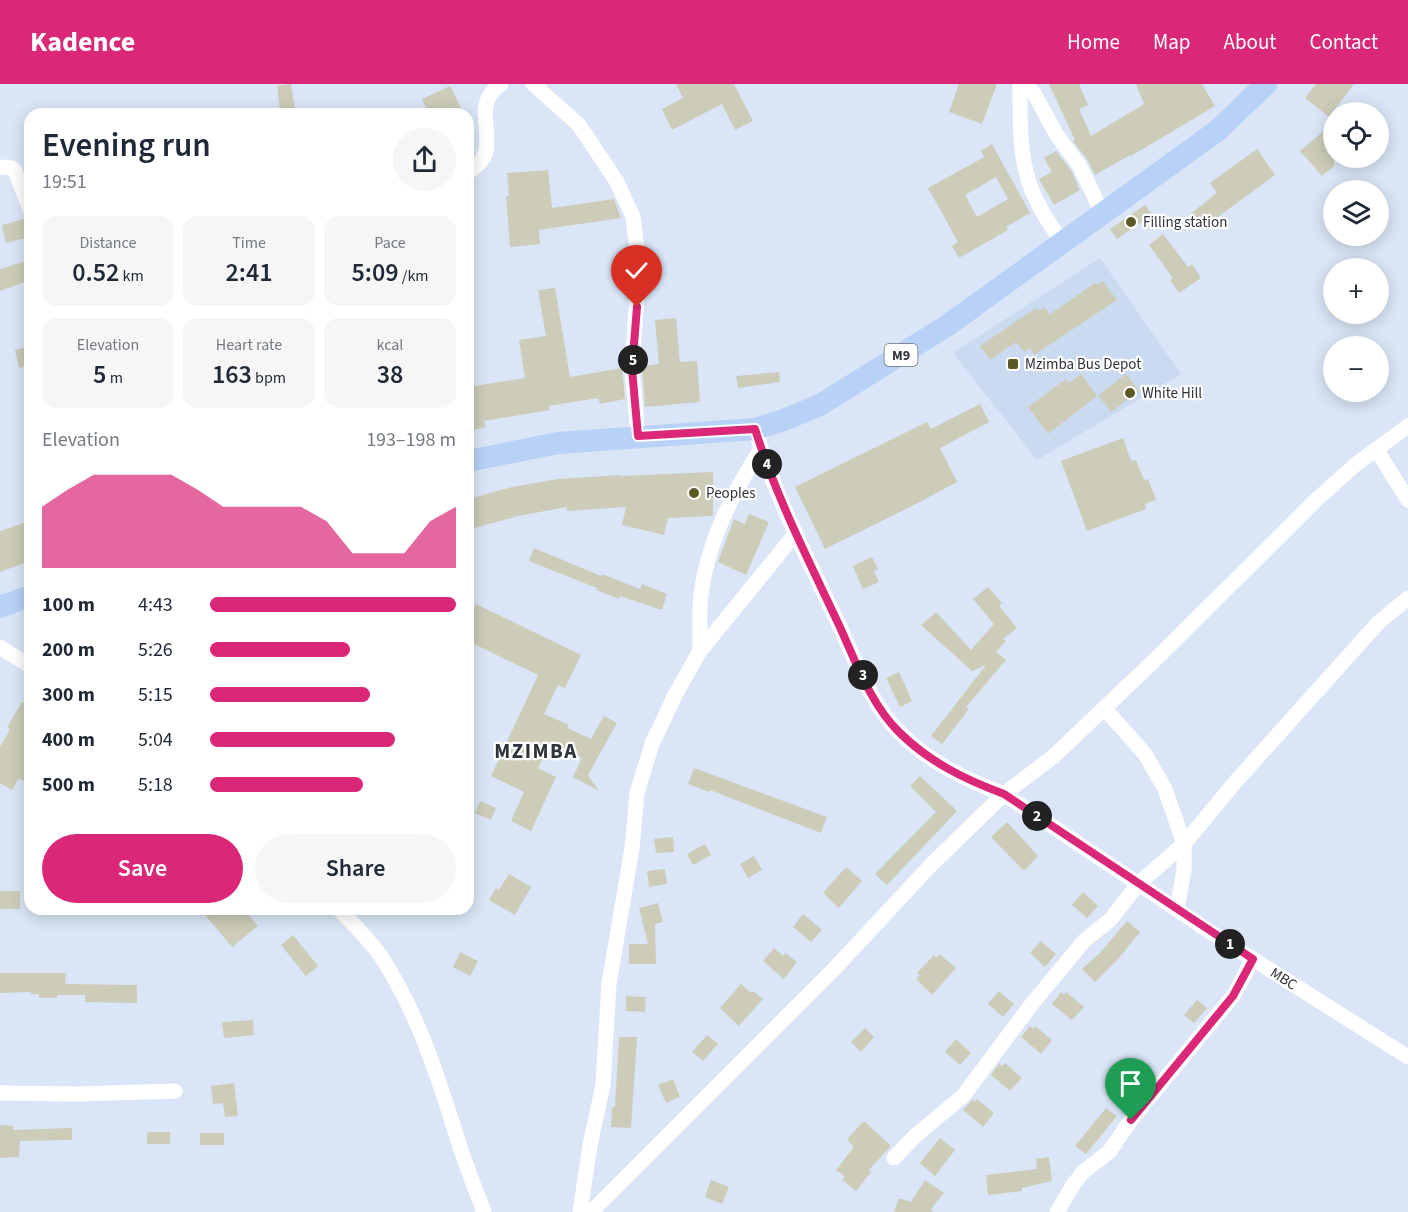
<!DOCTYPE html>
<meta charset="utf-8">
<style>
body{margin:0;font-family:"Source Sans 3",sans-serif;background:#f6f6f7;color:#1f2937;height:100vh;display:flex;flex-direction:column;font-size:22px;white-space:nowrap}
*{box-sizing:border-box;margin:0}
p{font-size:20px;color:#747a83}
.icon{flex:none;width:33px;height:33px;fill:none;stroke:currentColor;stroke-width:2;stroke-linecap:round;stroke-linejoin:round}
.map{position:relative;flex:1;overflow:hidden}
.details{position:absolute;left:24px;top:24px;width:450px;height:807px;display:flex;flex-direction:column;background:#fff;border-radius:18px;box-shadow:0 3px 15px #0003}
.details>*{flex:none}
.tools{position:absolute;left:1323px;top:18px;display:grid;gap:12px}
.tools a{display:grid;place-items:center;width:66px;height:66px;border-radius:50%;background:#fff;box-shadow:0 3px 15px #0003;font-size:30px}
.pin{position:absolute;display:grid;place-items:center;width:51px;height:51px;color:#fff;margin:-62px -26px;border-radius:50% 50% 50% 0;rotate:-45deg;box-shadow:0 0 6px #0007}
.pin .icon{rotate:45deg}
.km{position:absolute;width:30px;height:30px;margin:-15px;border-radius:50%;background:#222;color:#fff;font-size:16px;line-height:30px;text-align:center}
.round{display:grid;place-items:center;flex:none;width:63px;height:63px;border-radius:32px;background:#f6f6f7}
.headline{display:flex;align-items:center;justify-content:space-between;height:102px;padding:0 18px}
h1{font-size:33px;font-weight:600;line-height:45px}
.stats{display:grid;grid-template-columns:repeat(3,1fr);gap:9px;height:102px;padding:6px 18px}
.stats div{display:grid;align-content:center;border-radius:15px;background:#f6f6f7;text-align:center}
.stats b{font-size:26px;font-weight:600}
.stats small{font-size:16px;font-weight:400}
.stats p{font-size:16px}
.chart{height:168px;padding:12px 18px}
.chart p{display:flex;justify-content:space-between}
.chart svg{width:100%;height:108px;margin-top:6px;fill:#db2777;opacity:.7}
.primary-button{display:flex;gap:12px;margin-top:auto;padding:12px 18px}
.primary-button a{flex:1;height:69px;border-radius:36px;background:#db2777;color:#fff;font-size:24px;font-weight:600;line-height:69px;text-align:center}
.primary-button a+a{background:#f6f6f7;color:#1f2937}
ul{padding:0 18px;list-style:none;font-size:20px}
li{display:grid;grid-template-columns:96px 72px 1fr;align-items:center;height:45px}
li i{height:15px;border-radius:8px;background:#db2777}
header{display:flex;align-items:center;gap:36px;box-sizing:border-box;height:84px;padding:0 30px;background:#db2777;color:#fff}
header strong{font-size:28px}
nav{display:flex;gap:33px;margin-inline-start:auto;font-size:21px}
.map>svg:first-child{display:block}
</style>
<header>
<strong>Kadence</strong>
<nav><a>Home</a><a>Map</a><a>About</a><a>Contact</a></nav>
</header>
<div class="map">
<svg width="1408" height="1128" viewBox="0 0 1408 1128">
<rect width="100%" height="100%" fill="#dae6f7"/>
<path fill="#cadaf0" d="M1100,174L1181,290L1037,376L953,269Z"/>
<g fill="#ccccb9" fill-rule="evenodd">
<path d="M291,0L295,25L280,27L277,2Z"/>
<path d="M676,0H734L753,37L735,46L722,20L672,46L662,25L683,14Z"/>
<path d="M959,0H997L982,40L949,28Z"/>
<path d="M1049,0H1079L1088,21L1079,25L1091,52L1144,20L1136,0H1202L1215,22L1131,72L1130,71L1095,91L1087,75L1073,57L1075,56Z"/>
<path d="M1316,0H1354L1329,33L1305,14Z"/>
<path d="M450,2L464,30H429L422,15Z"/>
<path d="M1325,46L1334,56V82L1322,92L1300,67Z"/>
<path d="M992,60L1030,129L1006,143L1008,146L959,174L952,162L958,158L928,104L984,73L981,67ZM996,93L1008,115L977,133L965,111Z"/>
<path d="M1257,65L1275,91L1200,146L1189,131L1217,109L1210,99Z"/>
<path d="M1056,67L1071,86L1080,106L1054,121L1039,95L1052,88L1044,74Z"/>
<path d="M548,86L552,124L614,115L621,134L539,146L540,160L510,163L506,112H509L507,89Z"/>
<path d="M1145,121L1152,131L1117,155L1110,145Z"/>
<path d="M28,134L30,153L6,159L2,141Z"/>
<path d="M1163,150L1188,183L1192,180L1201,194L1179,209L1170,196L1173,194L1149,161Z"/>
<path d="M30,176V196L0,207V185Z"/>
<path d="M1103,197L1117,216L1034,271L1030,264L1024,268L1016,258L990,276L980,262L1036,224L1038,227L1044,223L1050,230L1095,199L1097,201Z"/>
<path d="M555,204L570,293L622,284L625,315L600,320L598,314L549,322L550,326L484,337L486,343L468,347V303L525,294L519,256L546,252L538,206Z"/>
<path d="M676,234L680,278L697,277L700,318L645,323L642,282L659,280L655,236Z"/>
<path d="M30,262V281L19,284L15,266Z"/>
<path d="M779,288L780,298L738,304L736,292Z"/>
<path d="M1081,290L1097,312L1048,350L1028,323L1066,295L1069,299Z"/>
<path d="M1126,290L1139,307L1111,328L1098,311Z"/>
<path d="M980,320L989,338L940,364L957,398L914,421L825,465L795,403L927,338L931,345Z"/>
<path d="M1123,354L1131,377L1136,376L1144,396L1148,395L1156,416L1145,420L1146,425L1087,447L1061,377Z"/>
<path d="M713,388V432L668,434L664,451L622,441L626,423L567,427V423L518,432L468,446V415L512,403L558,395L620,391V392Z"/>
<path d="M749,430L769,438L746,491L718,478L734,435L745,440Z"/>
<path d="M30,437V477L0,488V447Z"/>
<path d="M534,464L601,492L602,490L640,505L642,500L667,510L662,526L620,512L619,515L596,506L597,504L529,477Z"/>
<path d="M872,473L878,485L874,487L879,498L863,505L853,482Z"/>
<path d="M988,503L1002,519L999,522L1017,544L1003,555L1006,557L996,568L1006,576L966,623L969,625L942,660L931,652L986,581L972,587L921,541L936,528L971,566L994,540L973,515Z"/>
<path d="M476,520L581,571L565,604L558,601L544,630L569,641L567,644L591,655L604,632L617,639L588,691L599,707L573,693L582,674L550,658L538,684L556,693L531,747L511,737L524,708L491,692L538,591L468,557V536Z"/>
<path d="M899,588L912,617L900,623L886,594Z"/>
<path d="M22,618L30,623V700L19,694L12,706L0,699V663L10,645L7,643Z"/>
<path d="M694,684L827,733L821,749L710,706L709,708L688,700Z"/>
<path d="M920,692L957,727L887,801L875,790L936,728L910,702Z"/>
<path d="M480,717L496,724L491,736L475,729Z"/>
<path d="M1007,738L1038,772L1024,787L991,753Z"/>
<path d="M673,753L674,768L656,769L654,755Z"/>
<path d="M705,760L711,771L693,781L687,770Z"/>
<path d="M754,772L762,786L748,794L740,780Z"/>
<path d="M846,783L862,797L839,824L823,809Z"/>
<path d="M665,785L667,800L649,803L647,787Z"/>
<path d="M509,790L531,803L515,831L489,816L496,804L499,806Z"/>
<rect x="0" y="807" width="20" height="18"/>
<path d="M1083,808L1098,822L1087,834L1072,821Z"/>
<path d="M658,819L663,838L655,840L656,880H629V860H648L639,824Z"/>
<path d="M200,825H244L258,842L232,863Z"/>
<path d="M803,830L822,846L811,858L793,843Z"/>
<path d="M1127,837L1140,848L1119,874L1095,898L1082,885L1101,868Z"/>
<path d="M293,851L318,882L306,892L281,861Z"/>
<path d="M1041,857L1056,870L1045,883L1030,869Z"/>
<path d="M774,864L784,872L785,869L797,878L784,895L763,877Z"/>
<path d="M460,868L478,877L470,892L453,883Z"/>
<path d="M940,870L956,884L932,911L916,895L920,891L917,889L934,871L936,874Z"/>
<path d="M0,889H66L65,900L137,901V919L85,918V911H57V914H39V910H31V908L0,909Z"/>
<path d="M741,900L751,909L753,907L763,915L739,942L720,924Z"/>
<path d="M999,907L1014,920L1003,933L988,920Z"/>
<path d="M1061,908L1064,911L1066,908L1084,923L1072,936L1052,920Z"/>
<path d="M626,912L646,913L645,928L626,927Z"/>
<path d="M1197,916L1207,924L1194,939L1184,931Z"/>
<path d="M253,936L254,951L224,954L222,938Z"/>
<path d="M1030,942L1033,945L1035,942L1052,956L1041,970L1021,953Z"/>
<path d="M865,944L874,953L861,968L851,958Z"/>
<path d="M707,951L718,960L703,977L692,968Z"/>
<path d="M619,953H637L631,1044L611,1043L612,1023H615Z"/>
<path d="M956,955L971,969L960,981L945,968Z"/>
<path d="M1005,979L1022,994L1010,1007L991,991L999,980L1002,982Z"/>
<path d="M673,995L680,1013L666,1019L658,1001Z"/>
<path d="M234,999L238,1032L225,1033L223,1019L213,1020L211,1002Z"/>
<path d="M977,1015L994,1029L983,1043L963,1026L972,1016L975,1018Z"/>
<path d="M1106,1024L1117,1032L1086,1070L1075,1062Z"/>
<path d="M864,1037L891,1062L869,1086L871,1088L856,1107L842,1096L845,1093L836,1086L854,1063L847,1055Z"/>
<path d="M0,1041L13,1042V1046L72,1044V1056L20,1057L19,1073L0,1074Z"/>
<rect x="147" y="1048" width="23" height="12"/>
<rect x="200" y="1049" width="24" height="12"/>
<path d="M940,1054L955,1066L935,1092L920,1079Z"/>
<path d="M1049,1073L1052,1097L1022,1104V1107L988,1111L986,1091L1037,1085L1036,1075Z"/>
<path d="M711,1096L729,1103L722,1120L705,1113Z"/>
<path d="M925,1096L944,1109L931,1125L933,1128H894L899,1114L911,1118Z"/>
</g>
<g fill="none" stroke-linecap="round" stroke-linejoin="round">
<g stroke="#fff" stroke-width="15">
<path d="M533,0L579,41L617,98L633,133L639,182L632,284L638,352"/>
<path d="M1020,0C1020,30 1019,69 1029,98C1036,120 1049,140 1063,159"/>
<path d="M1026,0L1035,11L1056,50L1079,81L1103,130"/>
<path d="M0,83L12,84L15,87L30,125"/>
<path d="M468,89C475,83 484,77 486,67C491,41 474,19 501,0"/>
<path id="s1" d="M755,345C775,413 809,477 839,541C855,575 872,622 899,648C929,678 964,695 1004,710L1221,855L1408,973"/>
<path d="M1376,365L1408,416"/>
<path d="M0,563L30,582"/>
<path d="M700,567C700,548 699,529 701,511C707,459 733,408 761,365"/>
<path d="M1104,624L1145,670L1165,705L1184,760V786L1177,825"/>
<path d="M339,825C355,842 372,858 384,877C418,931 437,990 456,1050C464,1077 474,1102 484,1128"/>
<path d="M0,1009L79,1010L175,1007"/>
<path d="M894,1074L915,1052L963,1012L1031,921L1084,857L1111,835L1138,800L1184,760L1237,696L1378,539L1408,514"/>
<path d="M580,1128L590,1061L603,1001L609,900L632,764L637,709L652,660L675,611L700,567L796,449"/>
<path d="M591,1128L835,884L931,781L1004,710L1054,672L1159,572L1315,417L1355,381L1408,342"/>
<path d="M1057,1128L1073,1101L1083,1088L1109,1068L1131,1036L1233,912L1253,875"/>
</g>
<g stroke="#b8d1f7" stroke-width="22">
<path d="M468,377L558,359L755,345L781,337L820,321L948,241L1217,47L1266,0"/>
<path d="M0,523L30,512"/>
</g>
</g>
<g fill="none" stroke-linecap="round" stroke-linejoin="round">
<defs>
<path id="route" d="M637,223L632,285L638,352L755,345C776,413 809,477 839,541C855,576 871,621 899,648C929,678 964,695 1004,710L1253,875L1233,912L1131,1036"/>
</defs>
<use href="#route" stroke="#fff" stroke-width="12"/>
<use href="#route" stroke="#db2777" stroke-width="8"/>
</g>
<g fill="#5a5925" stroke="#fff" stroke-width="2">
<circle cx="1131" cy="138" r="6"/>
<rect x="1007" y="274" width="12" height="12" rx="3"/>
<circle cx="1130" cy="309" r="6"/>
<circle cx="694" cy="409" r="6"/>
</g>
<g text-anchor="middle" stroke-width="4.5" stroke-linejoin="round" paint-order="stroke">
<rect fill="#fff" stroke="#6d7075" stroke-width="1.5" x="884.5" y="260" width="33" height="22" rx="4.5"/>
<g font-size="14" font-weight="bold" fill="#2f333a">
<text x="901" y="276">M9</text>
</g>
<g font-size="15" fill="#2f333a" stroke="#fff" text-anchor="start">
<text x="1143" y="143">Filling station</text>
<text x="1025" y="285">Mzimba Bus Depot</text>
<text x="1142" y="314">White Hill</text>
<text x="706" y="414">Peoples</text>
</g>
<g font-size="15" fill="#2f333a" stroke="#fff">
<text dy="5" stroke="none"><textPath href="#s1" startOffset="795">MBC</textPath></text>
</g>
<g font-size="21" font-weight="bold" letter-spacing="1.5" fill="#2f333a" stroke="#fff">
<text x="536" y="674">MZIMBA</text>
</g>
</g>
</svg>
<div class="tools">
<a><svg class="icon" aria-label="locate" viewBox="0 0 24 24"><circle cx="12" cy="12" r="6"/><path d="M12 2v4M12 18v4M2 12h4M18 12h4"/></svg></a>
<a><svg class="icon" aria-label="layers" viewBox="0 0 24 24"><path d="M12 4l9 5-9 5-9-5zM3 14l9 5 9-5"/></svg></a>
<a>+</a>
<a>−</a>
</div>
<div class="pin" style="left:1131px;top:1036px;background:#1e9e55"><svg class="icon" aria-label="arrive" viewBox="0 0 24 24"><path d="M6 21V4h12l-3 4 3 4H6"/></svg></div>
<div class="pin" style="left:637px;top:223px;background:#d93025"><svg class="icon" aria-label="check" viewBox="0 0 24 24"><path d="M5 12l5 5 9-10"/></svg></div>
<b class="km" style="left:1230px;top:860px">1</b>
<b class="km" style="left:1037px;top:732px">2</b>
<b class="km" style="left:863px;top:591px">3</b>
<b class="km" style="left:767px;top:380px">4</b>
<b class="km" style="left:633px;top:276px">5</b>
<section class="details">
<div class="headline"><div><h1>Evening run</h1><p>19:51</p></div><a class="round"><svg class="icon" aria-label="share" viewBox="0 0 24 24"><path d="M12 15V3M7 8l5-5 5 5M5 13v7h14v-7"/></svg></a></div>
<div class="stats">
<div><p>Distance</p><b>0.52<small> km</small></b></div>
<div><p>Time</p><b>2:41</b></div>
<div><p>Pace</p><b>5:09<small> /km</small></b></div>
</div>
<div class="stats">
<div><p>Elevation</p><b>5<small> m</small></b></div>
<div><p>Heart rate</p><b>163<small> bpm</small></b></div>
<div><p>kcal</p><b>38</b></div>
</div>
<div class="chart"><p><span>Elevation</span>193–198 m</p>
<svg viewBox="0 0 160 44" preserveAspectRatio="none"><path d="M0 44V19L10 12L20 6L30 6L40 6L50 6L60 12L70 19L80 19L90 19L100 19L110 25L120 38L130 38L140 38L150 25L160 19V44z"/></svg>
</div>
<ul>
<li><b>100 m</b>4:43<i style="width:100%"></i></li>
<li><b>200 m</b>5:26<i style="width:57%"></i></li>
<li><b>300 m</b>5:15<i style="width:65%"></i></li>
<li><b>400 m</b>5:04<i style="width:75%"></i></li>
<li><b>500 m</b>5:18<i style="width:62%"></i></li>
</ul>
<div class="primary-button"><a>Save</a><a>Share</a></div>
</section>
</div>
